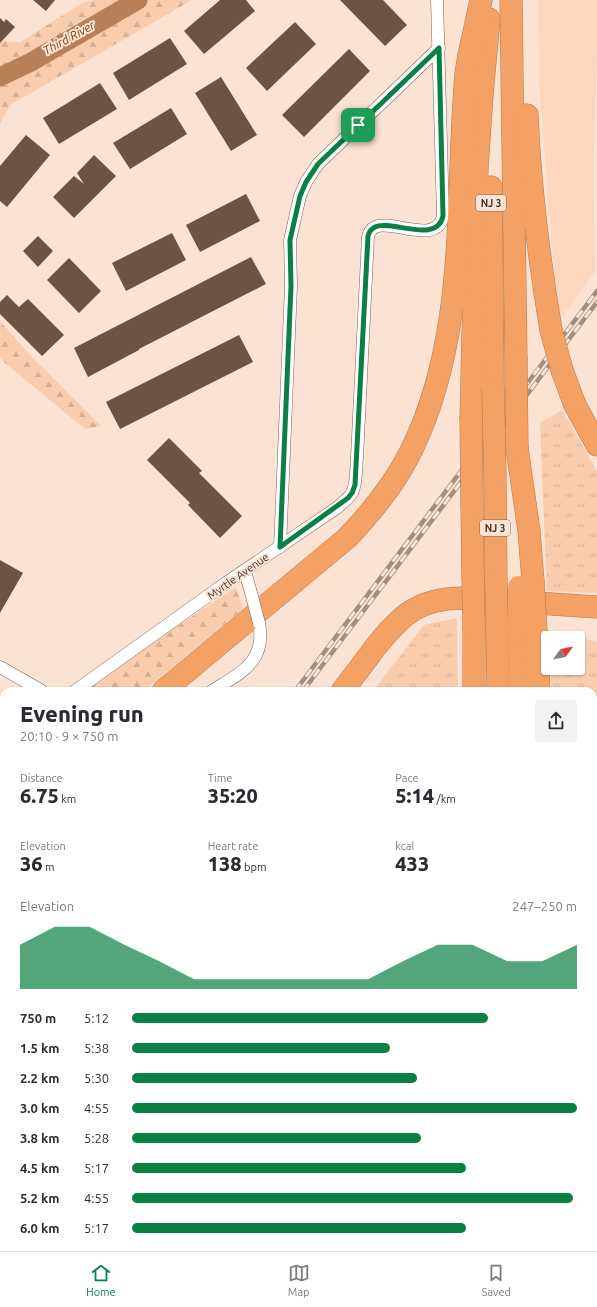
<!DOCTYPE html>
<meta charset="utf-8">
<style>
body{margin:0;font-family:Ubuntu,sans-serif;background:#f2f2f3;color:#2b2b33;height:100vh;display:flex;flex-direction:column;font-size:15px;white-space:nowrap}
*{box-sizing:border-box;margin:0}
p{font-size:13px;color:#7c7c81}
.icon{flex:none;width:22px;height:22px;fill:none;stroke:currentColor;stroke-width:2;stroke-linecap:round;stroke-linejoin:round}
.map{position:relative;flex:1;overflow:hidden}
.sheet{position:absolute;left:0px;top:687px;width:597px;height:564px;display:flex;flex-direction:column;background:#fff;border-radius:12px 12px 0 0;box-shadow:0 1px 3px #0004}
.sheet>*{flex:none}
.needle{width:26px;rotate:58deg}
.tools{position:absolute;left:541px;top:631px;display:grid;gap:8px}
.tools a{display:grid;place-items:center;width:44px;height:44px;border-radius:4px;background:#fff;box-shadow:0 1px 3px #0004;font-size:20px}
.pin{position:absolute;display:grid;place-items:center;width:34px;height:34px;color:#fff;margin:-17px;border-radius:8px;box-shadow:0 2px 6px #0006}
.round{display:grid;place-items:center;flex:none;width:42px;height:42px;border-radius:4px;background:#f2f2f3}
.summary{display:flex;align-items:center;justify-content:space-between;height:68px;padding:0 20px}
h1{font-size:22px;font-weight:800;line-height:30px}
.stats{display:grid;grid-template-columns:repeat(3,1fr);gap:6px;height:68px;padding:4px 20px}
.stats div{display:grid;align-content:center}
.stats b{font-size:20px;font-weight:800}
.stats small{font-size:11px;font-weight:400}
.stats p{font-size:11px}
.chart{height:112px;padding:8px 20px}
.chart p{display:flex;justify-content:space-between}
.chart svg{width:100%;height:72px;margin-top:4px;fill:#0b8043;opacity:.7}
ul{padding:0 20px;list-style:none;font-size:13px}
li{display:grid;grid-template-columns:64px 48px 1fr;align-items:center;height:30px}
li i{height:10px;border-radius:5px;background:#0b8043}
.menu{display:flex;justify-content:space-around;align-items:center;height:56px;border-top:1px solid #e1e1e2;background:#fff;font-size:11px;color:#7c7c81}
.menu a{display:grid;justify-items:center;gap:2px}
.menu .current{color:#0b8043}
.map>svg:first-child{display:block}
</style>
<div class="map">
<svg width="597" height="1251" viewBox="0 0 597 1251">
<defs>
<pattern id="grass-tufts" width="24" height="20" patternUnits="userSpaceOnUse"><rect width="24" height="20" fill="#f9ccae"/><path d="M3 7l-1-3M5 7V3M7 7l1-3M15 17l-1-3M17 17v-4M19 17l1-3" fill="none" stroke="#d6b096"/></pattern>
<pattern id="forest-firs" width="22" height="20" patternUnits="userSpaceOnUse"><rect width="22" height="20" fill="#f9ccae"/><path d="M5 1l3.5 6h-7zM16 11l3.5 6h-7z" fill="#d6b096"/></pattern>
<pattern id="water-rules" width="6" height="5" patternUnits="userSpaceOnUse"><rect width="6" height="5" fill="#b88058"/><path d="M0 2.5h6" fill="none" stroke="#976a49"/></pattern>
</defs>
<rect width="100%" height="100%" fill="#fbe2d2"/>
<path fill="#fcd7be" d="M538,0H597V50L593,173L595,272L558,322L539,82Z"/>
<g fill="url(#grass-tufts)">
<path d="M562,410L597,471V593L547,591L540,423Z"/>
<path d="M457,618L458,691H373L424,625Z"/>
<path d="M550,630L597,642V738L593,741V691H551V668H578V638H550Z"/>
</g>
<g fill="url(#forest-firs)">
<path d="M96,0H192L10,105L0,124V41L20,42L84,2Z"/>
<path d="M0,321L32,357L101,426L85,429L5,363L0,357Z"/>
<path d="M236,587L243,609L144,691H81Z"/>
<path d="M0,983L4,986V1053L0,1050Z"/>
</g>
<g fill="url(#water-rules)">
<path d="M0,1050L4,1053V1219L0,1217Z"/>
<path d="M597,1133V1251H104L92,1247H593V1134Z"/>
</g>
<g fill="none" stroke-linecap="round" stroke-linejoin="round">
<path stroke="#b88058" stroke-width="19" d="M0,77L31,62L138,0"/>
</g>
<g fill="#6c5342">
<path d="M33,0H55L46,11Z"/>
<path d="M220,0H246L255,11L204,54L184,31Z"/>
<path d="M340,0H383L407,25L385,46Z"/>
<path d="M0,18L4,22L6,19L15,27L0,43Z"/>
<path d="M295,22L316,44L267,91L246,68Z"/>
<path d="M170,38L187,64L129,100L113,73Z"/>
<path d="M349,49L370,71L304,137L282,115Z"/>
<path d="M221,77L257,135L231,151L195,93Z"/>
<path d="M100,83L117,109L59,144L43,118Z"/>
<path d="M171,108L187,134L130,169L113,143Z"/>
<path d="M26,135L50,155L7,207L0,201V166Z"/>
<path d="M94,155L116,176L74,218L53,197L74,176L84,184L77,173Z"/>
<path d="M246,194L260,221L200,252L186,225Z"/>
<path d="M172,233L186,260L126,291L112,263Z"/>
<path d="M38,236L53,251L38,267L23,251Z"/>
<path d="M251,257L266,284L139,349V350L88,377L74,348Z"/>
<path d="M69,258L101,291L79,313L47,280Z"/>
<path d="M7,295L19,307L28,299L64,335L42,356L0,314V302Z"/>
<path d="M239,335L253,362L120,429L106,402Z"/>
<path d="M169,438L202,471L199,473L242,516L220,538L188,505L190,503L147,460Z"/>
<path d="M0,560L23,573L0,613Z"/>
</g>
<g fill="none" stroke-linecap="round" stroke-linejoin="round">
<defs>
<g id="street">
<path d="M280,547L291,286L290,240L300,196L306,182L318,164L439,48"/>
<path d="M245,571L253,600"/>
<path d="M0,667L42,691"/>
<path d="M75,691L226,583L338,507C343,502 349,498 352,493C357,483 356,468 357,457L368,237C369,232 371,229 375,227C392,219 437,246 443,216L437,0"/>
<path d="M212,691C240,673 267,662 259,623"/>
</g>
<g id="primary">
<path d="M0,1240L4,1241"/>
<path d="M23,1247L36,1251"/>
</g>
<g id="highway">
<path d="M511,0L516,358"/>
<path d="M527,115C530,187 539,259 551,330"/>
<path d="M491,187L493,388"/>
<path d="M575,405L597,445"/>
<path d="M471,417L477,169L482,95L489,19"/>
<path d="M517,448L529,531L533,581"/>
<path d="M495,477L496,579"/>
<path d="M472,506L473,577"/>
<path d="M474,629V691"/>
<path d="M497,630L498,691"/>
<path d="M519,631L520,691"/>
<path d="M536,632L539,691"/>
<path d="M163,691L347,538C371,513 394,485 410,453C469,336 455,200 466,73L469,55L481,0"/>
<path d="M342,691C353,677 364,663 374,649C400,616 417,599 461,598L597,607"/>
<path d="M593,747L597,744"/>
<path d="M0,821L4,819"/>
<path d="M0,941L4,943"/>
<path d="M0,967L4,970"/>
<path d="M593,1062L597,1061"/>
<path d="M593,1097H597"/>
<path d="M593,1124H597"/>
<path d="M461,1251V1247"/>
<path d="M484,1251V1247"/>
<path d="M507,1251V1247"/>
<path d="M530,1251V1247"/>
</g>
</defs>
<use href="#street" stroke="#7d6351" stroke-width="13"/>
<use href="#primary" stroke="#b47b51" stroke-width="20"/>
<use href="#highway" stroke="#b47b51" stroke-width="23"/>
<use href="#street" stroke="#fff" stroke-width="12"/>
<use href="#primary" stroke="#f8c7a3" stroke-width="19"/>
<use href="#highway" stroke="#f3a165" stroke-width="22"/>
<defs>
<g id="rail">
<path d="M295,691L597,291"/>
<path d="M303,691L597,302"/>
<path d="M0,1081L4,1076"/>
<path d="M0,1091L4,1086"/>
</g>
</defs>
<use href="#rail" stroke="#a18f83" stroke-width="4.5"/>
<use href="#rail" stroke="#fbe2d2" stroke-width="3" stroke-dasharray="9" stroke-linecap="butt"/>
<defs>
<path id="street-bridge" d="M253,600L259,623"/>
<g id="highway-bridge">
<path d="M551,330L562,370L575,405"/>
<path d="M516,358L517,448"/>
<path d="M493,388L495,477"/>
<path d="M471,417L472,506"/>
<path d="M473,577L474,629"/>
<path d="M496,579L497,630"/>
<path d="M533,581L536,632"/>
<path d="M519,587V631"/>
</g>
</defs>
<use href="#street-bridge" stroke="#7d6351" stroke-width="13" stroke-linecap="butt"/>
<use href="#highway-bridge" stroke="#b47b51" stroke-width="23" stroke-linecap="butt"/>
<use href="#street-bridge" stroke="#fff" stroke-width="12"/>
<use href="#highway-bridge" stroke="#f3a165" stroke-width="22"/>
</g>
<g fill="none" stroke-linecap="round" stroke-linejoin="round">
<defs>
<path id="route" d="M439,48L443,216C437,245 391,219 375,227C371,229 369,232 368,236L355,485L352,493L348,498L280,547L291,286L290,240L300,196L306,182L318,164Z"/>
</defs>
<use href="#route" stroke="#fff" stroke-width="8"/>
<use href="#route" stroke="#0b8043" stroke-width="5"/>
</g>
<g text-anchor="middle" stroke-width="4" stroke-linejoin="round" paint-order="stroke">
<g fill="#fbe2d2" stroke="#78685e" stroke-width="1">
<rect x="476" y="195" width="30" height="16" rx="3"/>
<rect x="480" y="520" width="30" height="16" rx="3"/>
</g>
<g font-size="10" font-weight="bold" fill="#40342d">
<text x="491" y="207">NJ 3</text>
<text x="495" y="532">NJ 3</text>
</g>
<g font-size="11" fill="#40342d" stroke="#fbe2d2">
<text transform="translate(238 576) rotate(-35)" y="4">Myrtle Avenue</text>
</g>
<g font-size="12" font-style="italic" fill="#794214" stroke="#fbe2d2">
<text transform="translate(69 38) rotate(-29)" y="4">Third River</text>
</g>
</g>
</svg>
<div class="tools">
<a><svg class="needle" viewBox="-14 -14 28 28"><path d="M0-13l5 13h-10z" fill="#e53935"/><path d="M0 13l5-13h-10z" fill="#7c7c81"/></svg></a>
</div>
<div class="pin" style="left:358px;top:125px;background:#1e9e55"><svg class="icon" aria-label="arrive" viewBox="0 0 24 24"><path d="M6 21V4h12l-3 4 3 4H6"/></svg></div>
<section class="sheet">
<div class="summary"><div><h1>Evening run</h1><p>20:10 · 9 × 750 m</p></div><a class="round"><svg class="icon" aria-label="share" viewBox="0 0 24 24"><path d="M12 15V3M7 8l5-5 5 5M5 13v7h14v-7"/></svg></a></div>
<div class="stats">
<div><p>Distance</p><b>6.75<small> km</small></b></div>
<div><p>Time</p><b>35:20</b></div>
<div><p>Pace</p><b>5:14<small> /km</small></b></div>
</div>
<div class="stats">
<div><p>Elevation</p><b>36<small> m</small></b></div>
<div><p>Heart rate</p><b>138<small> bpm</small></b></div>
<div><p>kcal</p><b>433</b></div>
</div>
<div class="chart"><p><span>Elevation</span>247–250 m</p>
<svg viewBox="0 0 160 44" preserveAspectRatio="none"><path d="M0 44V17L10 6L20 6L30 17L40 27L50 38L60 38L70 38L80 38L90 38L100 38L110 27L120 17L130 17L140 27L150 27L160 17V44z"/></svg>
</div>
<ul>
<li><b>750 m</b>5:12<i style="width:80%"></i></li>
<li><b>1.5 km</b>5:38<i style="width:58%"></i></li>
<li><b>2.2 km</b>5:30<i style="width:64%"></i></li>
<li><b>3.0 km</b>4:55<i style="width:100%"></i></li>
<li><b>3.8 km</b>5:28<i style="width:65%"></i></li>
<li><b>4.5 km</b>5:17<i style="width:75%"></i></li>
<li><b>5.2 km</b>4:55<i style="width:99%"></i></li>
<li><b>6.0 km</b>5:17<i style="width:75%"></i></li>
</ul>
</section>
</div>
<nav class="menu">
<a class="current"><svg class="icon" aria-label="home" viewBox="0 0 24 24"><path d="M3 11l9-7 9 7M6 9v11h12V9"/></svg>Home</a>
<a><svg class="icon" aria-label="map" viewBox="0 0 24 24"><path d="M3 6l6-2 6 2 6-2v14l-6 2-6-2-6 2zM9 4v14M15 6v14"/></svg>Map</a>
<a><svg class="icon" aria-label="saved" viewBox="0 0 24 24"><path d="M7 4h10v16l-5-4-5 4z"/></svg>Saved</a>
</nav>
